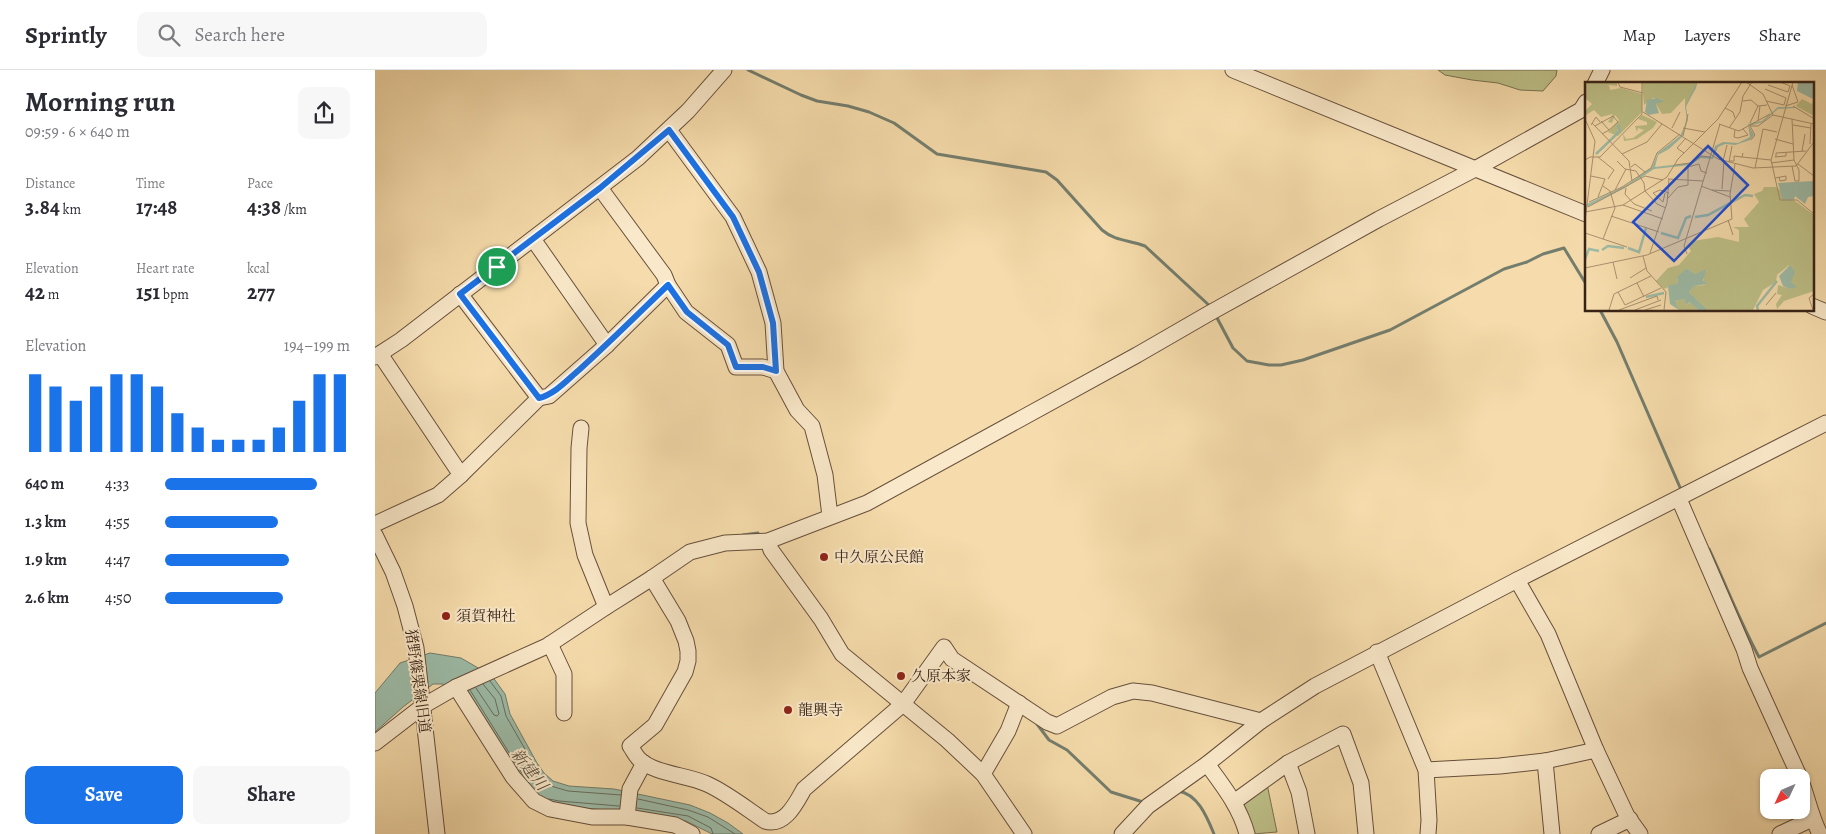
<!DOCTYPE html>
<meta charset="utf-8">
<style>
body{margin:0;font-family:Alegreya,"Noto Serif JP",serif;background:#f7f7f7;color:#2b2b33;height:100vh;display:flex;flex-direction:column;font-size:19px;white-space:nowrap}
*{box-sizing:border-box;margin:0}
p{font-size:16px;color:#7c7c81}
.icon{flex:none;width:28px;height:28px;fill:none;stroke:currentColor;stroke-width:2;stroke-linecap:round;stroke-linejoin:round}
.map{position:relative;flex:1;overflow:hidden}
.sheet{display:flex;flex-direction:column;background:#fff;width:375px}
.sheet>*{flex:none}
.needle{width:32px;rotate:226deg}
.fabs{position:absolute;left:1385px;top:699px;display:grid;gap:10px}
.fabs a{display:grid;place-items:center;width:50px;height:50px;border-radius:10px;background:#fff;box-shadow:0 1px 4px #0004;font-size:25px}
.pin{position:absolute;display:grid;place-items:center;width:42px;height:42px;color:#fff;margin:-21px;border:2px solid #fff;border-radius:50%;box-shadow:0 1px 5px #0007}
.round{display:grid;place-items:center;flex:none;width:52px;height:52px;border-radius:10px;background:#f7f7f7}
.summary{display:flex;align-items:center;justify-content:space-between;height:85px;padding:0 25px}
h1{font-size:28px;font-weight:700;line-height:38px}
.stats{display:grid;grid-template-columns:repeat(3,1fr);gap:8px;height:85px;padding:5px 25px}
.stats div{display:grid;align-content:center}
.stats b{font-size:21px;font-weight:700}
.stats small{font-size:14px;font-weight:400}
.stats p{font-size:14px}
.chart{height:140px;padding:10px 25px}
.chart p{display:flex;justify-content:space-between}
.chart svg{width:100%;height:90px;margin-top:5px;stroke:#1a73e8;stroke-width:6}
.cta{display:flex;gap:10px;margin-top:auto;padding:10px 25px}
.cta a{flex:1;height:58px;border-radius:10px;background:#1a73e8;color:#fff;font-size:20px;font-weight:700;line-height:58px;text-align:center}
.cta a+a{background:#f7f7f7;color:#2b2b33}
ul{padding:0 25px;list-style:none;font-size:16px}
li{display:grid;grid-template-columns:80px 60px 1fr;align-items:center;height:38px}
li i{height:12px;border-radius:6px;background:#1a73e8}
header{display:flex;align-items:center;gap:30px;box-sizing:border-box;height:70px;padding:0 25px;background:#fff;border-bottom:1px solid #e1e1e2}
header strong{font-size:24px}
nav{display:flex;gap:28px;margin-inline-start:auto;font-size:18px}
.search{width:350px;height:45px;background:#f7f7f7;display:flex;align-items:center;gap:12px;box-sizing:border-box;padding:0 18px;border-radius:10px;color:#7c7c81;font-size:19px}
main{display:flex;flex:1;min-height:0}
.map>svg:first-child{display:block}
</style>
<header>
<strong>Sprintly</strong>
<div class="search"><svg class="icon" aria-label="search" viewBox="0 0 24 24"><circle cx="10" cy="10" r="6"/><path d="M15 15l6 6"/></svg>Search here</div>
<nav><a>Map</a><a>Layers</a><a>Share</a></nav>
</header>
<main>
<section class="sheet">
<div class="summary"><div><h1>Morning run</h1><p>09:59 · 6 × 640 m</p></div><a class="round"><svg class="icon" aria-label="share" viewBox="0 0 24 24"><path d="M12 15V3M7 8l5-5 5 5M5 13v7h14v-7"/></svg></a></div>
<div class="stats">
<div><p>Distance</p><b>3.84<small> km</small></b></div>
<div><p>Time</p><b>17:48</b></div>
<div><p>Pace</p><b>4:38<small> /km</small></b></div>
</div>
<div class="stats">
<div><p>Elevation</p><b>42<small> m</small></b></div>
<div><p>Heart rate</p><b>151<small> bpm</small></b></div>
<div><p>kcal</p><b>277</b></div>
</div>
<div class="chart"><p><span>Elevation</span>194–199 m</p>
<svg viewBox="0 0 160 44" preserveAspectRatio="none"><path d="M5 44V6M15 44V12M25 44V19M35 44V12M45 44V6M55 44V6M65 44V12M75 44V25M85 44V32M95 44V38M105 44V38M115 44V38M125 44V32M135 44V19M145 44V6M155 44V6"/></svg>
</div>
<ul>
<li><b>640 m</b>4:33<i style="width:82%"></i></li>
<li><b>1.3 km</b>4:55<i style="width:61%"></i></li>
<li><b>1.9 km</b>4:47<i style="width:67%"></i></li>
<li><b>2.6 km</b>4:50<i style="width:64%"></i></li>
</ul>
<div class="cta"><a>Save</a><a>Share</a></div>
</section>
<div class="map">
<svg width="1451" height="764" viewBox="0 0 1451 764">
<rect width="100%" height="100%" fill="#f6dcac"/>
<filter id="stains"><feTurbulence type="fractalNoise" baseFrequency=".004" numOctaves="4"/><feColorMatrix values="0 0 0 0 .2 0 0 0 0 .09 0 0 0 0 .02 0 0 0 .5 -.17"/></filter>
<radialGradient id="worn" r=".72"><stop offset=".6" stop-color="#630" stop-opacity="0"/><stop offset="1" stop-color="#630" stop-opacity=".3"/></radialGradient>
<g fill="#bec088" stroke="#7a7150">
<path d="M1063,0H1182L1181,6L1168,21L1145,20L1123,13L1097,10L1070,5Z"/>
<path d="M892,714L902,762L878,764L867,731Z"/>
</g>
<path fill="#9dbca8" stroke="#747e6e" d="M55,583L86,588L117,606L130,624L135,644L162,693L169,703L178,711L194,716L239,719L315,735L335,743L353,753L368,764H337L311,751L257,742L183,736L160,726L91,623L67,614H58L28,637L0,662V623L25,593Z"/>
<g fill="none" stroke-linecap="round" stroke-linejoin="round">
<g stroke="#6a6f60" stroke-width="1">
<path d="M115,611L126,626L131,646L166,707L176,716L193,721L246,725"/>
<path d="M101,618L119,645L122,646L124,644L120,629L108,614"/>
<path d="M95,620L148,705"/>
<path d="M174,729L184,731L244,736"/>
<path d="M263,729L313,740L333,747L360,764"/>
<path d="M262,738L313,746L336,758L338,764"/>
</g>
<g stroke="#747e6e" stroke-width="3">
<path d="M373,0L426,25L442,31L473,36L494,42L519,53L562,84L671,102L682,110L727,160C740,171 754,170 770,176L837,238"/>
<path d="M1225,240L1242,272L1307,422"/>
<path d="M841,246L858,278L872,291L894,295H906L928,290L1015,260L1129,199L1152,192L1168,184L1189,178L1211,214"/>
<path d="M368,465L383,463L384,467"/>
<path d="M1334,479C1351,515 1365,552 1384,587L1451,553"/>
<path d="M662,654L674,670L692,680L736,722L768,732"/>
<path d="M803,721C823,724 832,747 839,764"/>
</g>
<defs>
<g id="minor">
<path d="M858,0L1211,144"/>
<path d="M1220,14L1227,0"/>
<path d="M294,60L358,147L384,202L398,253L401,301L422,340L437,356L450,405L455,446"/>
<path d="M225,118L289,205L293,215L311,242L353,275L361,297H388L401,301"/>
<path d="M158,169L232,275"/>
<path d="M85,224L164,328"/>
<path d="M1437,236L1451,242"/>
<path d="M5,284L86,405"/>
<path d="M0,287L26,270L263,88L313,41L349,0"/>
<path d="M206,358L204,378L203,453L210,485L231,537"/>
<path d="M1304,429L1369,579L1375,598L1425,708"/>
<path d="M0,454L63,425L86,405L164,328L174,326L232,275L293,215"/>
<path d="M0,465L18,502L30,536L41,578L62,764"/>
<path d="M393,471L396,480L446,549L467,584L572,670L608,704L649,764"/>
<path d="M277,508L303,551L311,571L313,581V591L310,602L280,655L255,676C258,680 260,685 264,689C279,704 313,705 332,714C352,723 372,739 390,751C410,757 421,733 429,719L528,634L569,577L577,589L672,652L682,656L737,627L758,621L777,623L886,651"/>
<path d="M1142,510L1173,564L1221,680L1252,746L1265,764"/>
<path d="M175,574L189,604V643"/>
<path d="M1002,582L1051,700L1054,750L1053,764"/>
<path d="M81,617L138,707L159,731L175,739L217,747H252L300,755L317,764"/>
<path d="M0,673L48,636L81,617L172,576L231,537L277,508L315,482L350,473L393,471L492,433L762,285L833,244L1004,149L1100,99L1206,40L1211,32"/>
<path d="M1170,691L1177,764"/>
<path d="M913,693L924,722L932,764"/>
<path d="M832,694C848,716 865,737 872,764"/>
<path d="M1051,700L1125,696L1170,691L1221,680"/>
<path d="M608,704L633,661L644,633"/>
<path d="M1426,711C1433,729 1436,747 1445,764"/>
<path d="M859,732L913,693L968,664L986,713L991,764"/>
<path d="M252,747L255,719L269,693"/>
<path d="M747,764L773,736L832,694L886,651L940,616L1142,510L1451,353"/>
<path d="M1224,764L1255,749"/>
<path d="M1405,764L1437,749"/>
</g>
</defs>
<use href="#minor" stroke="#67503c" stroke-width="17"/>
<use href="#minor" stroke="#f9e8c9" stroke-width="15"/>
</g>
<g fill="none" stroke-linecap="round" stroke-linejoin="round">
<defs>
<path id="route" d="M294,60L358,147L384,202L398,253L401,301L388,297H361L353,275L312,242L293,215C264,243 235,272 204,300C192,310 180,324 164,328L85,224L225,118Z"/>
</defs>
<use href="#route" stroke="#fff" stroke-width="10"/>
<use href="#route" stroke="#1a73e8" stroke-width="6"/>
</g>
<g fill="#8f2418" stroke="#f9e8c9" stroke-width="2">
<circle cx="449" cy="487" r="5"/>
<circle cx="71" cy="546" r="5"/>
<circle cx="526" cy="606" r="5"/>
<circle cx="413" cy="640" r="5"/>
</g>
<g text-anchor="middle" stroke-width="4" stroke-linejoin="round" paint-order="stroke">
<g font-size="15" fill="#372217" stroke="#f9e8c9" text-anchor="start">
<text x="459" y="492">中久原公民館</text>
<text x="81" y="551">須賀神社</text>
<text x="536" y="611">久原本家</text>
<text x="423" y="645">龍興寺</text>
</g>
<g font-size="15" fill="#372217" stroke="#f9e8c9">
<text transform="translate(43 611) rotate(82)" y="5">猪野篠栗線旧道</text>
</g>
<g font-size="16" font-style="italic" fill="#565042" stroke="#f9e8c9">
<text transform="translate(155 699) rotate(52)" y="6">新建川</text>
</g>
</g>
<g transform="translate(1210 12)">
<rect width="229" height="229" fill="#f6dcac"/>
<path d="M0,0H32V4L24,3L25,8L36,6L57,12V30L33,54L23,50L34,38L30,33L27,41L23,40L28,32L16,35L9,28L1,33L0,29L7,22L0,16ZM57,0H113L100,27V16L86,31L77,32L71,22L79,18L68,16L59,23ZM229,15V34L211,24L217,17L227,22ZM57,33L72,40L68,46L52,57L39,59L38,52L41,57L48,56L59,48L53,46L52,50L50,44L62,43V40L53,37ZM179,105H191L229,133V209L199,219L192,227L191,222L197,213L192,212L193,203L206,207L209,204L205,199L209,191L204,183L192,193L191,200L178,208L168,228H121L104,210L109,204L120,203L118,195L122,188L110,192L102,186L92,196L93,201L79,207L71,199L83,186L94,183L106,169L102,163L108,159L133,155L154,160V148L148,145H164L159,137L174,120L169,112L177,109ZM99,217L101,223L106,220L113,228H94L90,219Z" fill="#bec088"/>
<path d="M112,0L111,6L101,24L103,38L97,55L84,67L73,73L70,85L105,81L116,74L127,75L130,64L138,60L153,61L165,55L163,42L177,39L193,25H210L229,38L211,26L193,27L178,40L164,44L169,53L165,58L150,63L140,62L133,65L128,77L116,76L105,83L69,87L40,106L0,126V123L40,104L67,85L73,71L95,54L102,39L100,24ZM213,0H229L228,17L212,9ZM72,16L80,19L71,22L74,31L64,33L60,30L62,18ZM229,99V114L223,115L220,122L210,114L209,118L198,119L193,101ZM205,183L210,190L206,200L212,205L205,207L198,204L194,194ZM102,186L110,192L122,187L118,198L122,202L109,204L104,210L122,228H113L105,220L101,223L99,217L90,219L94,228L85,222L83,204L93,201L92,195Z" fill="#9dbca8"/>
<path fill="none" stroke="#9dbca8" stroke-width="2.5" d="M11,72L35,49L33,43M110,135L123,133L160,113L168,114M76,151L93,156L101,136L106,134M43,166L54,170L61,146M17,168L23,164L39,166M0,177L4,167L14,169M61,215L79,211M173,228L172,224L192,199"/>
<path fill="none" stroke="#aa9270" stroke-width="1" d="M33,0L35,5L58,11M161,0L178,12L188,33L229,42M208,0L186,78L195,118H212L229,132M183,3L203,10L205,4L195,0M180,7L201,16L199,23L181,19M158,19L166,18L173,24M200,24L213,20L207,3M208,24L228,36M140,26L148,30L150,36M58,30L133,77L168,86L211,84L229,60M0,37L10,59L0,139M16,39L24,48L17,52M173,39L175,24M7,41L44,79L47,99M165,41L173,24L182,23M134,42L154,49L185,32M6,43L11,35L15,40M208,43L226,46M10,44L28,34L33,40L24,48M87,46L95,30M98,46L120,50M144,46L155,30L158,14L167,0M150,48L149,55L153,56L163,53L158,47M98,54L103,32M190,57L208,62M166,58L170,53L165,44H173L188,33M225,62L226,41M217,69L220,52M99,71L92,66L101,56M158,71L157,75L186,78M37,72L62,60L77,42M13,75L29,88L23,97M190,75L201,74V70M191,75V71L221,69M0,78L5,75H15L57,32V0M32,79L40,87L51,89L59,101L60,109L72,122L81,126M138,79L142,63M144,79H149V74L157,75M144,80L147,64M186,81L209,78M213,82L229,94M90,83L105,81L116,74L126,75M207,84L210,99H214V88L209,78L207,37M46,85L50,82L60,90M170,86L178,47L192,50M6,94L20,97L13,115M190,96L201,94V98L195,99L194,95M83,97L118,99M18,104L25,109L30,126M116,104L145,115M41,106L40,112L49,122L67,129M137,107L139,79M30,108L41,87M127,108L145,109M80,111L78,120L68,111L75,108L84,111M83,116L93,105L103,103V85L114,82L116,89L122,91M4,120L37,105L66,86L72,71L95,52M38,123L78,137M3,125L60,94L78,98M0,130L38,123L82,95L93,77L133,37L157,0M26,134L74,150M143,138L148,153M0,151L42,165M18,157L30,126M65,171L82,121L84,97M102,172L99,164L135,42M58,174L62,189L81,210L79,228M28,180L32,197M0,186L62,173L147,137L145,112L150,82M45,196L61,186M52,201L59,215M33,210L40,223L76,206M181,223L191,211M24,228L29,212L66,194M34,228L72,214L73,218M50,228L76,218M60,228L76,223M228,228L224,216L229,212"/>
<path fill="#1d4ed8" fill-opacity="0.15" stroke="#1d4ed8" stroke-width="2.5" d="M123,64L163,103L89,179L48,140Z"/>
<rect width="229" height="229" fill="none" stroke="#372217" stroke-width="2.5"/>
</g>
<rect width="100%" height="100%" filter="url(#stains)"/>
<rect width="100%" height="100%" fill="url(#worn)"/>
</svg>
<div class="fabs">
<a><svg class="needle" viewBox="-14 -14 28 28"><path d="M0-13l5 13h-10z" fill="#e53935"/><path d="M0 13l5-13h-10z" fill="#7c7c81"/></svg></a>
</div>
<div class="pin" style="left:122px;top:197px;background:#1e9e55"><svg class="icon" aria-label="arrive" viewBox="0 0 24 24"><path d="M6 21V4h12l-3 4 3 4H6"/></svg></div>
</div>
</main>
